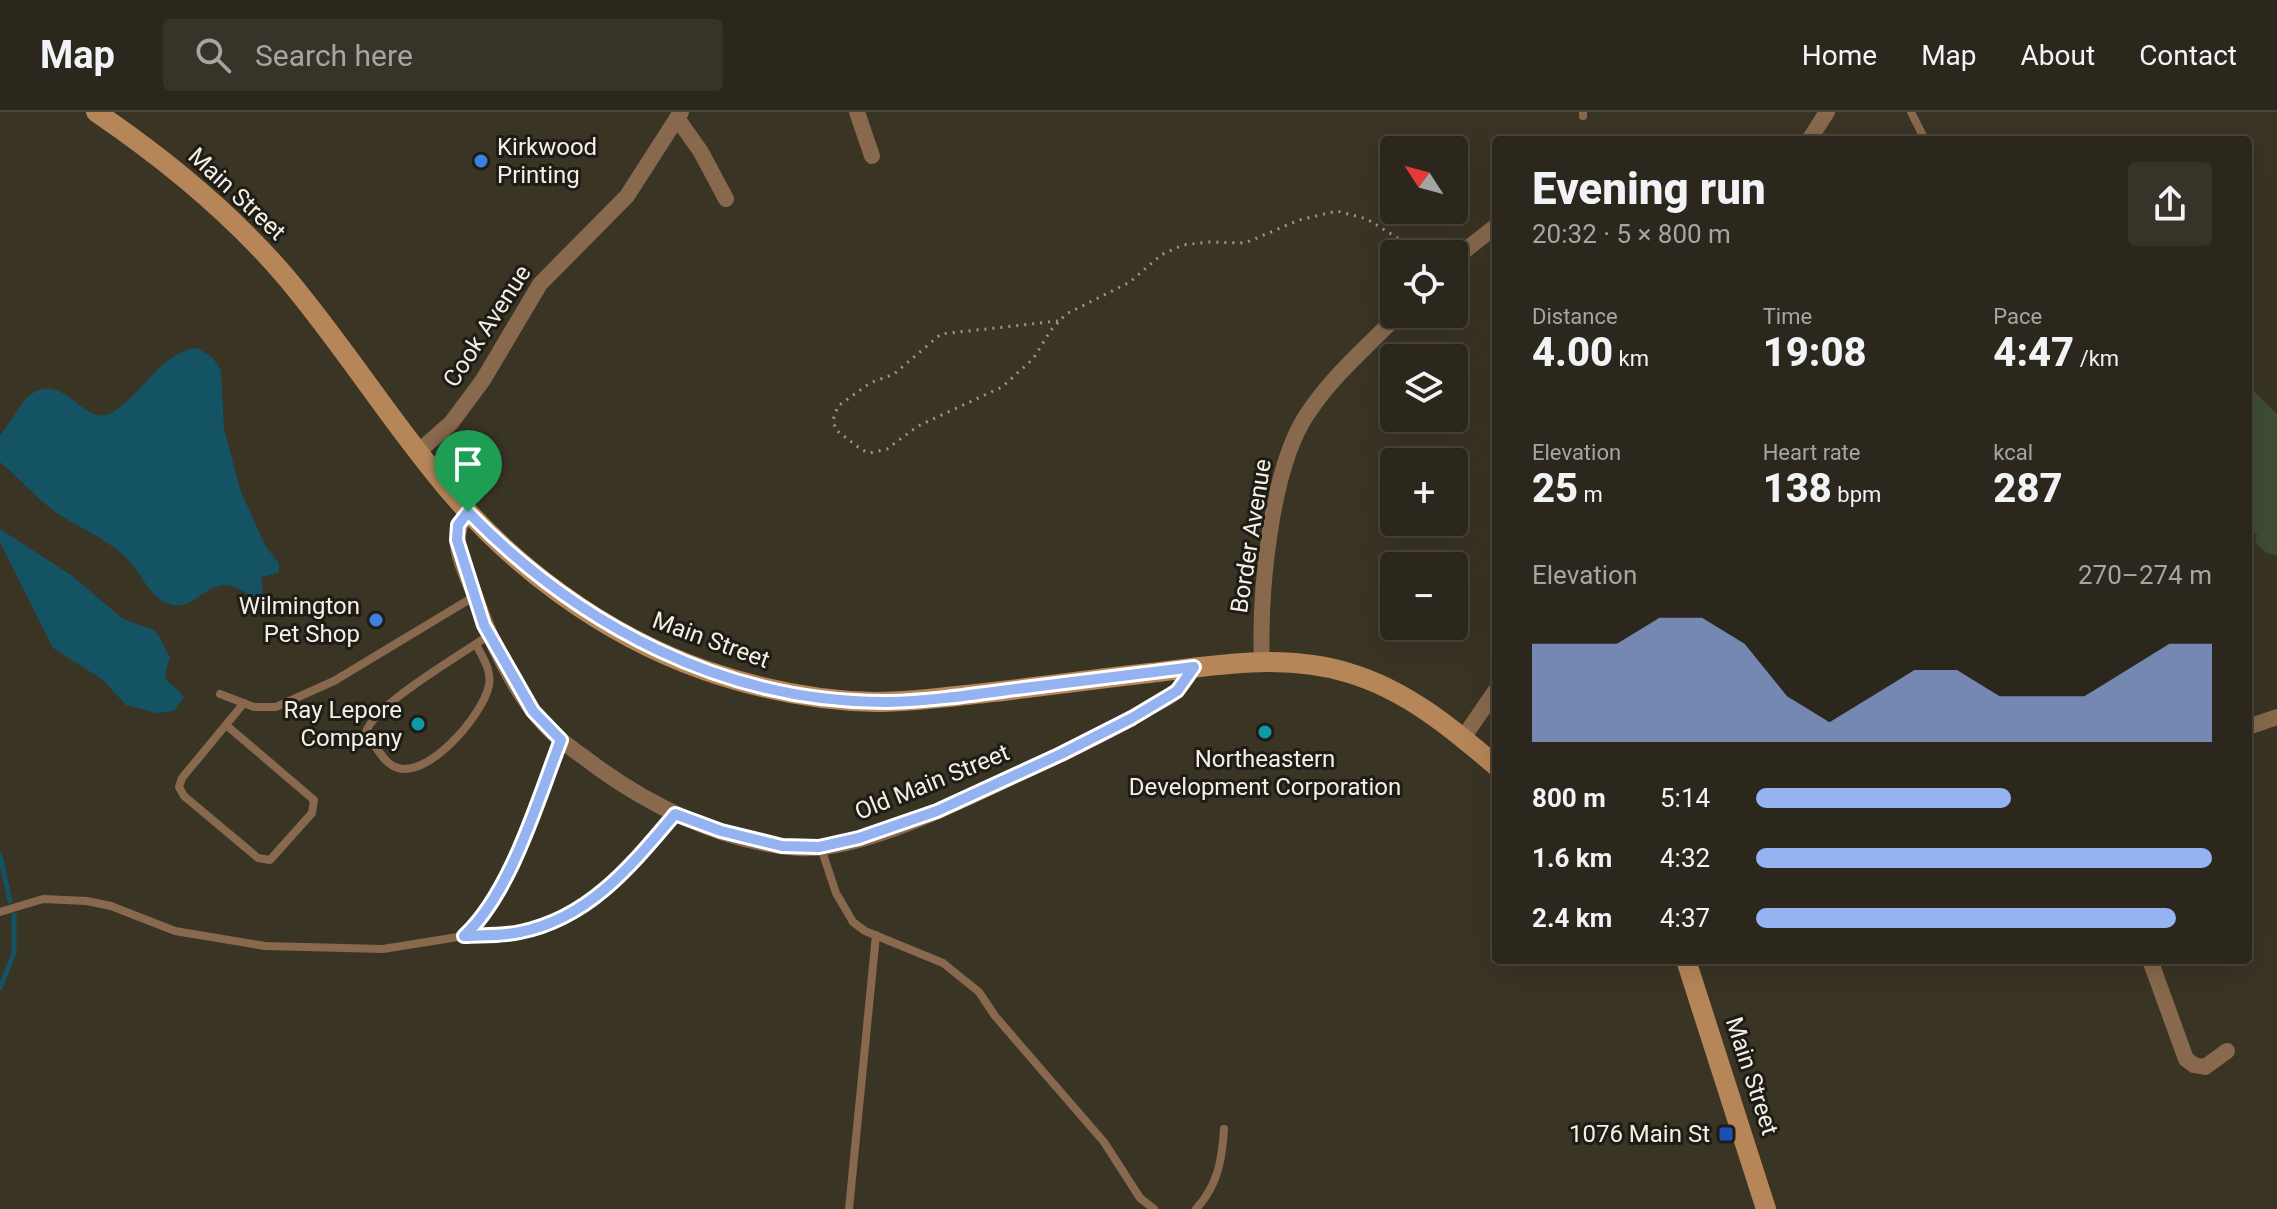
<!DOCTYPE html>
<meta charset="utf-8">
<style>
body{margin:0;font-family:Roboto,sans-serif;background:#383329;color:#f1f3f6;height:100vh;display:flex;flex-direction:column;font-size:30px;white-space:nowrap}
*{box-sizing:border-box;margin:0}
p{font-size:26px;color:#a6a5a3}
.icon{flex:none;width:44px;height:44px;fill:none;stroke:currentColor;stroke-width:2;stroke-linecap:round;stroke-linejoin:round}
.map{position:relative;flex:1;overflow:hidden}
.panel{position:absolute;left:1492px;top:24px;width:760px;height:828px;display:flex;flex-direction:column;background:#2c271c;border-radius:8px;box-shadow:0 8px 32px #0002,0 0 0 2px #48443b}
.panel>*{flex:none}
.needle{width:52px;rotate:306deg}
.fabs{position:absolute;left:1380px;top:24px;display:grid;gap:16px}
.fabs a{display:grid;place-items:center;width:88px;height:88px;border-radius:8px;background:#2c271c;box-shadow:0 8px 32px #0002,0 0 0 2px #48443b;font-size:40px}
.pin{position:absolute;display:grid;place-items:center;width:68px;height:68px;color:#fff;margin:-82px -34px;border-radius:50% 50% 50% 0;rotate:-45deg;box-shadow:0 0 8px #0007}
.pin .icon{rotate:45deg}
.round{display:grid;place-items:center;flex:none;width:84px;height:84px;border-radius:8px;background:#383329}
.summary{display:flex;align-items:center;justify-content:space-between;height:136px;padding:0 40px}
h1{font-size:44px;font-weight:800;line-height:60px}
.metrics{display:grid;grid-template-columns:repeat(3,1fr);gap:12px;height:136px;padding:8px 40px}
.metrics div{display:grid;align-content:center}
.metrics b{font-size:40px;font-weight:800}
.metrics small{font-size:22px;font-weight:400}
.metrics p{font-size:22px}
.chart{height:224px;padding:16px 40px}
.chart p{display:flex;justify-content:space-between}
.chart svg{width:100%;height:144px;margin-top:8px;fill:#95b2f1;opacity:.7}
ul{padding:0 40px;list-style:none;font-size:26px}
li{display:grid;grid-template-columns:128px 96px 1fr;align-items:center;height:60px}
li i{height:20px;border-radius:10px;background:#95b2f1}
header{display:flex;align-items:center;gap:48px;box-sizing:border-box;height:112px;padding:0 40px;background:#2c271c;border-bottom:2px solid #48443b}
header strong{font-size:38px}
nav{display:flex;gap:44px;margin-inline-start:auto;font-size:28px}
.search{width:560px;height:72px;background:#383329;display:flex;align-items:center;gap:20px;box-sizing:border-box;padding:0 28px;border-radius:8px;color:#a6a5a3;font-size:30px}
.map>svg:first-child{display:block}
</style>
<header>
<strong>Map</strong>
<div class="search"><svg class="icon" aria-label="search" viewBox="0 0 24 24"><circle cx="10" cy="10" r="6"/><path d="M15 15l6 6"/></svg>Search here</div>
<nav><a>Home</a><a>Map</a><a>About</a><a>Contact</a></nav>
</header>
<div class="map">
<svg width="2277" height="1097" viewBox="0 0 2277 1097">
<rect width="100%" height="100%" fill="#3a3425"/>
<path fill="#3f4d37" d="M2248,274L2277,302V443L2267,441L2255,431L2257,422L2248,419Z"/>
<g fill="#145363">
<path d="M197,236L212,245L221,258L224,317L241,380L265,433L279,452V461L261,465L264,488C250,487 239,473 225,473C203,473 193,500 169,492C152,487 142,464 131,451C110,426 76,416 50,396C33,382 17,364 0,350V323C10,312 21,290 29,284C64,256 83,316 111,301C141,285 161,239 197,236Z"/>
<path d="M0,417L71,463L123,507L154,518L159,524L170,546C159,575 170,566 184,585L174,599L156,601L126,593L103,568L53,536L0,430Z"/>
</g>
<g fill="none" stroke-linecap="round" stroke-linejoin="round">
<g stroke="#145363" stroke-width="5">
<path d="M0,743L10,789"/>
<path d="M0,876L14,841V803"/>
</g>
<path stroke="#9c978b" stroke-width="3" stroke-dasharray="2 6" stroke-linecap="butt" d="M1058,209L941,222L894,262L870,271L838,294L833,308L836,318L862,338L870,341L887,337L918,314L1002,275L1033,247L1051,218L1066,202L1130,170L1161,143L1183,133L1208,130L1245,131L1299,108L1337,99L1367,107L1423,142"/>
<g stroke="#88694d" stroke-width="8">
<path d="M1911,0L1925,28"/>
<path d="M1583,4V0"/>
<path d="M476,532C482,545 492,558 489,573C484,602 425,672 393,654C382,648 373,630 366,620C376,591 461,543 489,523"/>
<path d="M220,582L254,595H276L334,569L475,484"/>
<path d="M226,613L314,688L312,701L270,748L258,746L184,684L179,675L182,666L244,591"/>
<path d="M560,629C537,688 511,780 464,824C482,823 502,824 520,820C589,806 631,753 675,702"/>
<path d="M821,736L836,781L853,810L865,819L943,851L979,880L995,904L1104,1030L1140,1086L1154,1097"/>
<path d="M0,800L43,787L87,789L111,794L175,819L265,834L383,837L464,824"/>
<path d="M849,1097L876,823"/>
<path d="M1196,1097C1218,1073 1222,1048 1224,1017"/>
</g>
<g stroke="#88694d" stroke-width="16">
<path d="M857,0L872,44"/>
<path d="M677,6L701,40L726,87"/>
<path d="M1809,28L1827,0"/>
<path d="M1454,147L1496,114"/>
<path d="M418,340L451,311L483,268L540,172L627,84L681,0"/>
<path d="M468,400C446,428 464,455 475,484C491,528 511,575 543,611C555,625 570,635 585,646C645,692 723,731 799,736C863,740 968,685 1027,658C1069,639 1111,619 1150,595C1159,590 1169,586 1176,579C1183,573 1189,563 1194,555"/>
<path d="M1262,551C1259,484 1270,356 1308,301C1333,263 1368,234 1399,202"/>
<path d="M2248,615L2277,605"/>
<path d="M1463,626L1496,578"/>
<path d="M2150,848L2186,947L2194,953L2205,955L2227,939"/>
</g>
<g stroke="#b68658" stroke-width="20">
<path d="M96,0C165,47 231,101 285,164C341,230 387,304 442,370C510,453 602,522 704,558C759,577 817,589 876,590C912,590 948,585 984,581C1039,575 1095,567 1150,561C1215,553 1285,541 1349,561C1406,578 1452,616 1496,654"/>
<path d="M1686,848L1766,1097"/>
</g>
</g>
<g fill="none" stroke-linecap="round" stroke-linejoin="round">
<defs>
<path id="route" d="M468,400C579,514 725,591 887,590C935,589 984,581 1032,575C1086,568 1140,562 1194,555L1177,579L1132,606L1061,642L937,699L859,726L819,735L782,734L721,719L675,702C631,754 589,806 520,820C502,824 482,823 464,824C511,781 538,687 561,628L533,599L484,513L457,428L458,413Z"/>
</defs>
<use href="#route" stroke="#fff" stroke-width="16"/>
<use href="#route" stroke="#95b2f1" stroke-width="10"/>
</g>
<g fill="#3f7fe0" stroke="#1f1c15" stroke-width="3">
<circle cx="481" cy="49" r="8"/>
<circle cx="376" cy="508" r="8"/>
</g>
<g fill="#0f9aa8" stroke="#1f1c15" stroke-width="3">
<circle cx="418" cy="612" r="8"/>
<circle cx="1265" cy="620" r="8"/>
</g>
<rect fill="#1a4fb4" stroke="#1f1c15" stroke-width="3" x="1718" y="1014" width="16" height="16" rx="4"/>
<g text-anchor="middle" stroke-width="6" stroke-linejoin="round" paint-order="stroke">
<g font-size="24" fill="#f4f0e7" stroke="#1f1c15" text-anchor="end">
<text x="497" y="43" text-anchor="start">Kirkwood<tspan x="497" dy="28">Printing</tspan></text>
<text x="360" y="502">Wilmington<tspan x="360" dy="28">Pet Shop</tspan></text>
<text x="402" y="606">Ray Lepore<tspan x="402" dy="28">Company</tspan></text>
<text x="1265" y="655" text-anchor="middle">Northeastern<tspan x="1265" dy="28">Development Corporation</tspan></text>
<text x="1710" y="1030">1076 Main St</text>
</g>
<g font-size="24" fill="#f4f0e7" stroke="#1f1c15">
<text transform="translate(237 82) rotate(43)" y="8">Main Street</text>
<text transform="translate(487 214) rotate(-57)" y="8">Cook Avenue</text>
<text transform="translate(1251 424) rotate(-81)" y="8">Border Avenue</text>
<text transform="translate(711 528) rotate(20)" y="8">Main Street</text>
<text transform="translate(932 670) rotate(-22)" y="8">Old Main Street</text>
<text transform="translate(1752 964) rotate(72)" y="8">Main Street</text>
</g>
</g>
</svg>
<div class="fabs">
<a><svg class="needle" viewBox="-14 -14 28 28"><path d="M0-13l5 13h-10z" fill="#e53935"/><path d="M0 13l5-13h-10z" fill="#a6a5a3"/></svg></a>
<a><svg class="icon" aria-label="locate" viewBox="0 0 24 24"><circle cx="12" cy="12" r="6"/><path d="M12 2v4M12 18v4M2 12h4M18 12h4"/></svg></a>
<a><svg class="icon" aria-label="layers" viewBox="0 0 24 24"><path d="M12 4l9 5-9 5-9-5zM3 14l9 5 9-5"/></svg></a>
<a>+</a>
<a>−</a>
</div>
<div class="pin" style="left:468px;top:400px;background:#1e9e55"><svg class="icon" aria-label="arrive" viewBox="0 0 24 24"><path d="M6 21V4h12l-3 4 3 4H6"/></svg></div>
<section class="panel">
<div class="summary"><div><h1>Evening run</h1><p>20:32 · 5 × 800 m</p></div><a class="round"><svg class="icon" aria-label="share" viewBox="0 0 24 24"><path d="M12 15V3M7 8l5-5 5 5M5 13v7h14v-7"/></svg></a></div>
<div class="metrics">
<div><p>Distance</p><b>4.00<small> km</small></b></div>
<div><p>Time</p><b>19:08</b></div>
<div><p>Pace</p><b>4:47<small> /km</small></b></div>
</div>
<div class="metrics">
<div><p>Elevation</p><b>25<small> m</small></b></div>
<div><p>Heart rate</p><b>138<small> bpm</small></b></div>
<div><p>kcal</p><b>287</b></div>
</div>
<div class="chart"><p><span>Elevation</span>270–274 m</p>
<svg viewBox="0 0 160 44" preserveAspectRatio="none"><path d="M0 44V14L10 14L20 14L30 6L40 6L50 14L60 30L70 38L80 30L90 22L100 22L110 30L120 30L130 30L140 22L150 14L160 14V44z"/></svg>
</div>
<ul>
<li><b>800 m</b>5:14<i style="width:56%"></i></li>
<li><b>1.6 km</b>4:32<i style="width:100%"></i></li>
<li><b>2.4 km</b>4:37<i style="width:92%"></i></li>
</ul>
</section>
</div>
